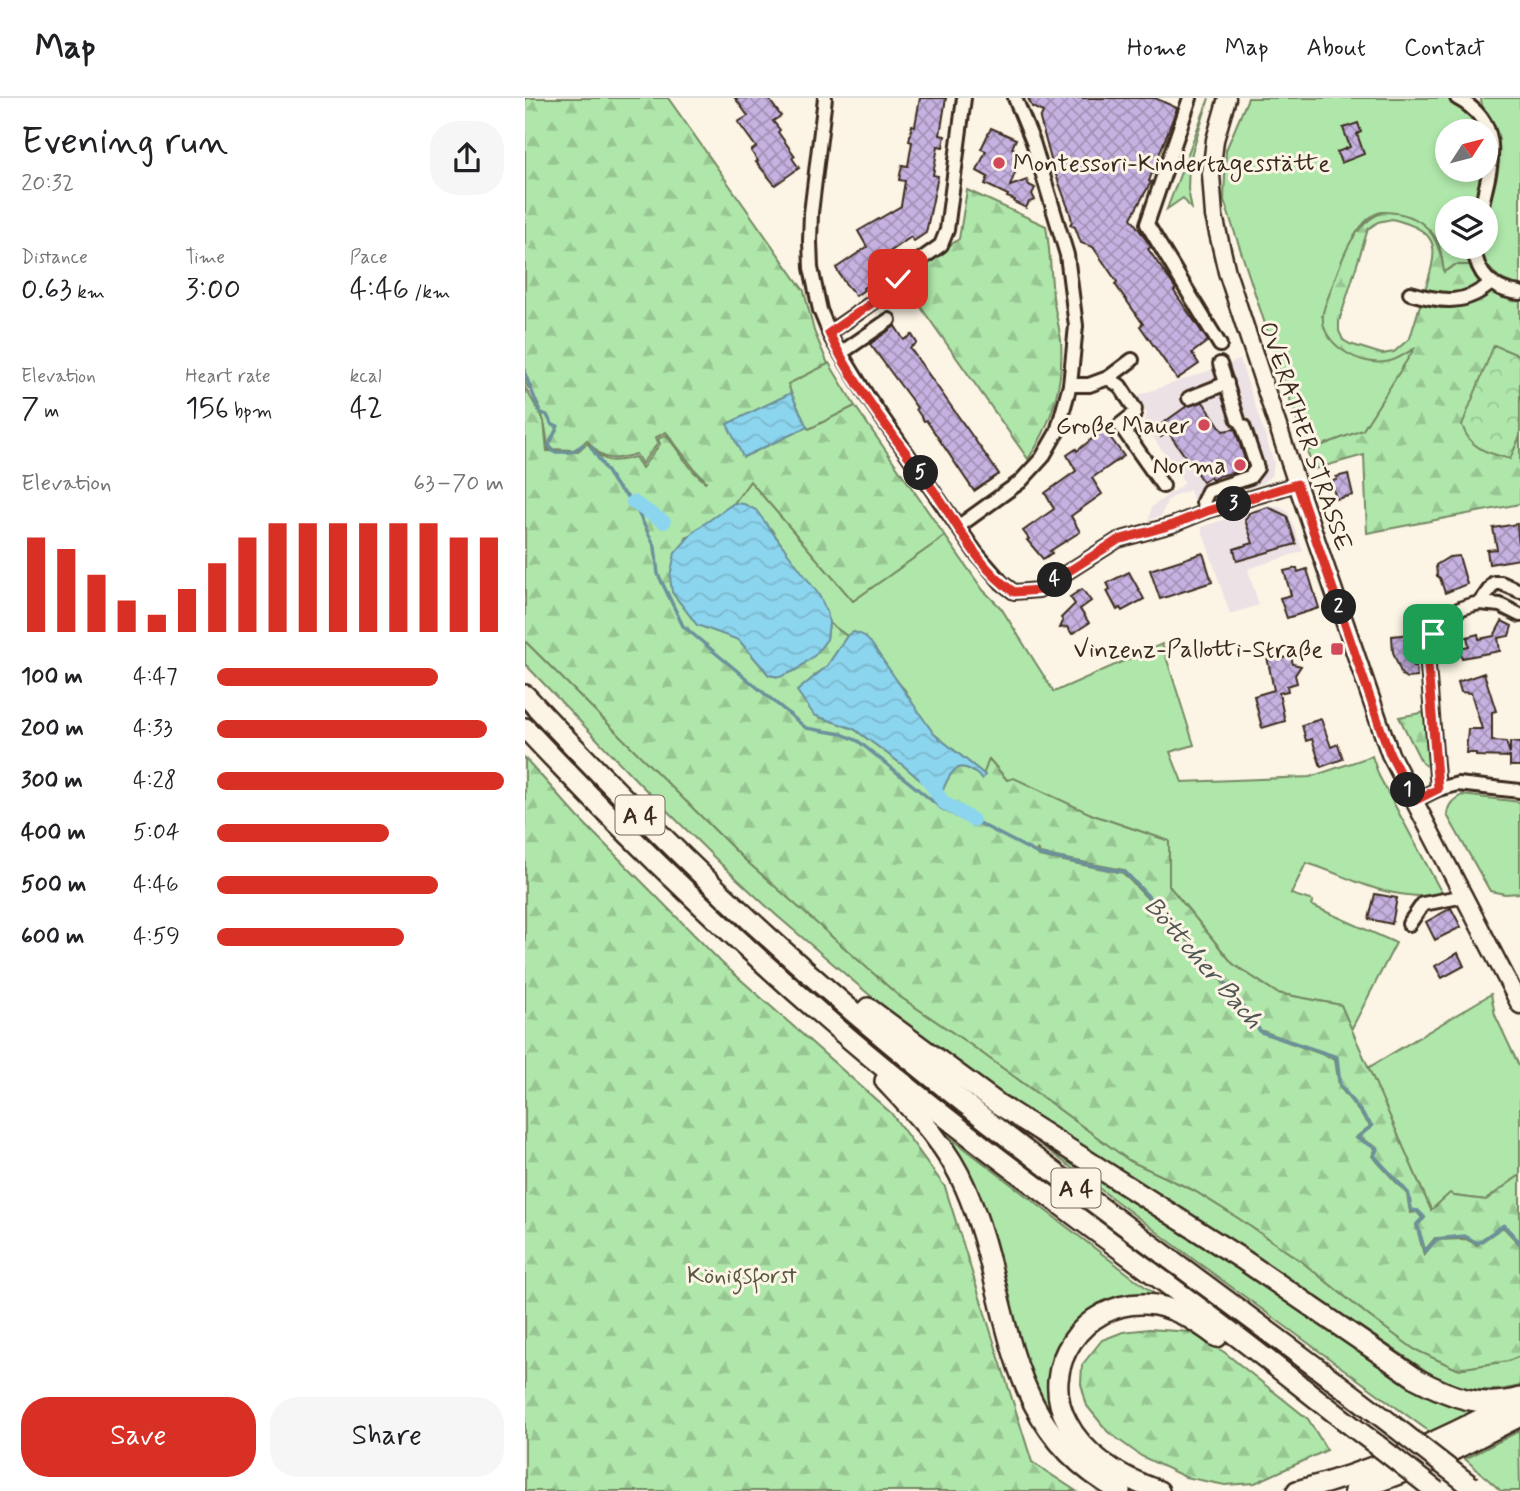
<!DOCTYPE html>
<meta charset="utf-8">
<style>
body{margin:0;font-family:Mynerve,sans-serif;background:#f6f6f6;color:#202124;height:100vh;display:flex;flex-direction:column;font-size:26px;white-space:nowrap}
*{box-sizing:border-box;margin:0}
p{font-size:23px;color:#757577}
.icon{flex:none;width:38px;height:38px;fill:none;stroke:currentColor;stroke-width:2;stroke-linecap:round;stroke-linejoin:round}
.map{position:relative;flex:1;overflow:hidden}
.details{display:flex;flex-direction:column;background:#fff;width:525px}
.details>*{flex:none}
.needle{width:46px;rotate:54deg}
.controls{position:absolute;left:910px;top:21px;display:grid;gap:14px}
.controls a{display:grid;place-items:center;width:63px;height:63px;border-radius:50%;background:#fff;box-shadow:0 4px 10px #0003;font-size:35px}
.pin{position:absolute;display:grid;place-items:center;width:60px;height:60px;color:#fff;margin:-30px;border-radius:14px;box-shadow:0 4px 10px #0006}
.km{position:absolute;width:35px;height:35px;margin:-18px;border-radius:50%;background:#222;color:#fff;font-size:19px;line-height:35px;text-align:center}
.round{display:grid;place-items:center;flex:none;width:74px;height:74px;border-radius:28px;background:#f6f6f6}
.headline{display:flex;align-items:center;justify-content:space-between;height:119px;padding:0 21px}
h1{font-size:38px;font-weight:600;line-height:52px}
.metrics{display:grid;grid-template-columns:repeat(3,1fr);gap:10px;height:119px;padding:7px 21px}
.metrics div{display:grid;align-content:center}
.metrics b{font-size:30px;font-weight:600}
.metrics small{font-size:19px;font-weight:400}
.metrics p{font-size:19px}
.chart{height:196px;padding:14px 21px}
.chart p{display:flex;justify-content:space-between}
.chart svg{width:100%;height:126px;margin-top:7px;stroke:#d93025;stroke-width:6}
.primary-button{display:flex;gap:14px;margin-top:auto;padding:14px 21px}
.primary-button a{flex:1;height:80px;border-radius:28px;background:#d93025;color:#fff;font-size:28px;font-weight:600;line-height:80px;text-align:center}
.primary-button a+a{background:#f6f6f6;color:#202124}
ul{padding:0 21px;list-style:none;font-size:23px}
li{display:grid;grid-template-columns:112px 84px 1fr;align-items:center;height:52px}
li i{height:18px;border-radius:9px;background:#d93025}
header{display:flex;align-items:center;gap:42px;box-sizing:border-box;height:98px;padding:0 35px;background:#fff;border-bottom:2px solid #e0e0e0}
header strong{font-size:33px}
nav{display:flex;gap:38px;margin-inline-start:auto;font-size:24px}
main{display:flex;flex:1;min-height:0}
.map>svg:first-child{display:block}
</style>
<header>
<strong>Map</strong>
<nav><a>Home</a><a>Map</a><a>About</a><a>Contact</a></nav>
</header>
<main>
<section class="details">
<div class="headline"><div><h1>Evening run</h1><p>20:32</p></div><a class="round"><svg class="icon" aria-label="share" viewBox="0 0 24 24"><path d="M12 15V3M7 8l5-5 5 5M5 13v7h14v-7"/></svg></a></div>
<div class="metrics">
<div><p>Distance</p><b>0.63<small> km</small></b></div>
<div><p>Time</p><b>3:00</b></div>
<div><p>Pace</p><b>4:46<small> /km</small></b></div>
</div>
<div class="metrics">
<div><p>Elevation</p><b>7<small> m</small></b></div>
<div><p>Heart rate</p><b>156<small> bpm</small></b></div>
<div><p>kcal</p><b>42</b></div>
</div>
<div class="chart"><p><span>Elevation</span>63–70 m</p>
<svg viewBox="0 0 160 44" preserveAspectRatio="none"><path d="M5 44V11M15 44V15M25 44V24M35 44V33M45 44V38M55 44V29M65 44V20M75 44V11M85 44V6M95 44V6M105 44V6M115 44V6M125 44V6M135 44V6M145 44V11M155 44V11"/></svg>
</div>
<ul>
<li><b>100 m</b>4:47<i style="width:77%"></i></li>
<li><b>200 m</b>4:33<i style="width:94%"></i></li>
<li><b>300 m</b>4:28<i style="width:100%"></i></li>
<li><b>400 m</b>5:04<i style="width:60%"></i></li>
<li><b>500 m</b>4:46<i style="width:77%"></i></li>
<li><b>600 m</b>4:59<i style="width:65%"></i></li>
</ul>
<div class="primary-button"><a>Save</a><a>Share</a></div>
</section>
<div class="map">
<svg width="995" height="1393" viewBox="0 0 995 1393">
<defs>
<pattern id="forest-firs" width="22" height="20" patternUnits="userSpaceOnUse" patternTransform="scale(1.75)"><rect width="22" height="20" fill="#afe7aa"/><path d="M5 1l3.5 6h-7zM16 11l3.5 6h-7z" fill="#97c692"/></pattern>
<pattern id="park-crowns" width="20" height="18" patternUnits="userSpaceOnUse" patternTransform="scale(1.75)"><rect width="20" height="18" fill="#afe7aa"/><path d="M2 6a3 3 0 1 1 6 0M12 15a3 3 0 1 1 6 0" fill="none" stroke="#97c692"/></pattern>
<pattern id="water-waves" width="16" height="10" patternUnits="userSpaceOnUse" patternTransform="scale(1.75)"><rect width="16" height="10" fill="#8cd5ee"/><path d="M0 5q4-4 8 0t8 0" fill="none" stroke="#7ab7cc"/></pattern>
<pattern id="building-cross-hatch" width="8" height="8" patternUnits="userSpaceOnUse" patternTransform="scale(1.75)"><rect width="8" height="8" fill="#c6b2e1"/><path d="M0 0l8 8M0 8l8-8" fill="none" stroke="#a291b6"/></pattern>
</defs>
<rect width="100%" height="100%" fill="#fcf5e5"/>
<filter id="ink" filterUnits="userSpaceOnUse"><feTurbulence type="fractalNoise" baseFrequency=".0143" numOctaves="2"/><feDisplacementMap in="SourceGraphic" scale="14" xChannelSelector="R" yChannelSelector="G"/><feConvolveMatrix kernelMatrix="1 2 1 2 8 2 1 2 1" color-interpolation-filters="sRGB"/></filter>
<g filter="url(#ink)">
<g fill="#ece1e4">
<path d="M715,262L749,364L747,377L736,386L670,407L665,392L652,396L642,403L636,418L624,422L626,409L660,385L618,325L622,316L611,298Z"/>
<path d="M744,407L754,408L763,414L778,453L723,471L734,507L705,516L676,429Z"/>
</g>
<g fill="#afe7aa" stroke="#758864" stroke-width="2">
<path d="M684,0L664,65L663,91L667,112L658,100L642,111Z"/>
<path d="M723,0H926C939,7 952,19 957,33H922V72H960L950,110H922V149H943L947,167H930L919,175C915,145 914,131 883,122C876,119 865,114 857,114C827,118 806,193 797,218L835,261C858,268 872,262 891,249L838,332L782,353L699,102L701,52Z"/>
<path d="M956,0H995V187C975,185 958,169 956,149H961C961,138 959,126 962,116C966,97 975,76 974,57C973,34 956,18 956,0Z"/>
<path d="M304,265L330,308L283,332L262,286Z"/>
<path d="M225,383L328,503L420,438L458,492L476,510L529,594L637,546L669,647L645,654L657,684L785,679L847,658L854,678L919,799C894,799 867,797 843,788C822,781 803,771 781,765L766,796L788,803L786,807L871,845L826,932L815,907L752,895L708,866L644,788V743L568,717L482,682L465,662L460,677L409,636L395,619L380,592L329,534L322,538L304,525L302,514L246,431L209,405Z"/>
<path d="M0,543L218,760L374,898L446,947L605,1063L668,1092L713,1120L776,1163L844,1218L889,1251L932,1271L983,1263L995,1258V1288C964,1296 938,1293 909,1278L674,1121L488,1005L368,917L251,817L196,766L115,686L0,566Z"/>
<path d="M937,697L995,704V795L980,796L965,793L922,717C923,706 928,702 937,697Z"/>
<path d="M966,896L970,917L995,970V1077L961,1102L929,1098L906,1112L843,970Z"/>
<path d="M479,1019L727,1173L957,1309L905,1334L668,1161Z"/>
<path d="M409,1027L640,1204L555,1225L534,1320L622,1393H608L572,1372L515,1307Z"/>
<path d="M994,1333L995,1393H976L940,1361Z"/>
</g>
<g fill="url(#forest-firs)" stroke="#758864" stroke-width="2" fill-rule="evenodd">
<path d="M0,0H143L279,193L289,233L303,266L263,286L266,295L203,326L219,359L282,329L284,331L330,308L420,438L328,503L225,383L209,405L161,440L147,494L172,527L214,542L244,577L254,579L271,572L302,541L304,525L322,538L302,568L289,578V617L329,631L379,668L408,693L418,691C428,667 436,662 457,680L464,661L482,682L489,680L568,717L644,743V788L708,866L752,895L816,907L906,1112L925,1095L929,1098L961,1102L995,1077V1144L978,1127L951,1145L940,1139L910,1140L900,1152L893,1127L900,1120L893,1112L887,1113L884,1095L850,1058L853,1050L833,1039L847,1028L815,987L812,959L735,932L683,861L599,772L515,756L513,751L511,753L514,758L598,775L681,862L735,934L810,961L814,988L845,1028L830,1040L851,1050L847,1058L882,1096L885,1115L892,1114L897,1120L891,1127L899,1157L911,1142L941,1141L952,1147L978,1129L995,1147V1258L983,1263L932,1271L889,1251L844,1218L776,1163L713,1120L668,1092L605,1063L446,947L374,898L218,760L0,543V289L19,323L22,353L52,354L62,345C79,366 85,365 110,359L117,370L135,346L133,341L141,337L169,374L180,384L181,383L171,373L141,334L130,340L133,345L117,366L111,356C85,363 79,364 62,342L51,352L23,351C21,325 16,305 0,285Z"/>
<path d="M442,92L521,128C525,152 526,176 528,199C530,213 534,228 536,242C539,283 527,328 503,361L376,181L434,141Z"/>
<path d="M859,114C900,115 914,137 919,174L930,167H947L960,188L995,200V406L842,435L839,357L789,371L782,353L838,332L889,251C880,255 872,263 860,264C836,268 795,247 798,217C798,209 804,199 806,192C816,163 828,124 859,114ZM867,121C918,134 913,151 899,195L908,206L896,204L885,240L869,254L857,256L825,246L818,242L814,233V224L843,131L853,124Z"/>
<path d="M901,614L906,670L897,665L874,619Z"/>
<path d="M0,660L53,719L197,865L366,1015L420,1089L507,1364L551,1393H0Z"/>
<path d="M624,1231L665,1234L699,1254L783,1321L802,1352L730,1385L700,1387L660,1379L616,1358L583,1334L562,1308L556,1286L557,1267L577,1242L598,1234Z"/>
</g>
<path fill="url(#park-crowns)" stroke="#758864" stroke-width="2" d="M969,247L995,258V338L985,361C962,355 945,351 937,327Z"/>
<g fill="url(#water-waves)" stroke="#6c919b" stroke-width="2">
<path d="M266,295L282,329L218,359L202,326Z"/>
<path d="M209,405L219,406L231,412L294,497L302,514L304,525L302,541L290,557L271,572L255,579L244,577L214,542L172,527L147,494L145,478L150,455L169,433Z"/>
<path d="M329,534L338,537L346,545L409,636L460,677L457,681C437,661 427,668 418,692L408,693L379,668L329,631L289,617L272,593L302,568L322,538Z"/>
</g>
<g fill="none" stroke-linecap="round" stroke-linejoin="round">
<g stroke="#6c919b" stroke-width="3.5">
<path d="M0,276L15,314L22,317L27,327L33,328L24,347L29,354H46L58,347"/>
<path d="M66,349L92,389L108,404L130,449L133,476L158,528L281,630L317,636L333,643L416,710L433,719L448,722L515,757L600,774L685,864L736,934L812,959L815,987L847,1028L832,1040L852,1051L849,1058L883,1095L886,1112L893,1113L899,1119L892,1126L900,1154L912,1141L939,1138L953,1145L979,1127L995,1145"/>
</g>
<g stroke="#8cd5ee" stroke-width="14">
<path d="M108,404L139,424"/>
<path d="M401,679L418,704L448,722"/>
</g>
</g>
<g fill="url(#building-cross-hatch)" stroke="#3b2a1e" stroke-width="2">
<path d="M210,0H243L256,18L248,23L255,32L253,34L270,58L267,60L274,70L250,87L231,64L233,63L226,53L231,49L213,24L223,18Z"/>
<path d="M395,0H421L415,37L420,38L418,49L413,48L408,77L413,78L401,135L389,143L386,139L359,158L367,172L338,190L339,192L331,198L319,184L311,170L342,149L333,133L376,108L380,83L374,82L377,67L383,68L387,44L384,43L387,27L390,28Z"/>
<path d="M503,0H630L652,10L624,83L626,84L606,120L626,149L623,151L651,191L649,193L683,243L667,255L674,266L652,281L615,228L618,226L590,186L592,184L568,149L556,145L550,129L545,127L547,123L545,115L528,69L515,21L518,14L507,9Z"/>
<path d="M833,25L836,34L832,36L839,56L816,65L812,54L825,49L818,30Z"/>
<path d="M466,30L491,41L487,50L492,52L490,56L496,59L485,88L502,82L504,87L510,90L507,96L510,102L504,104L501,110L489,104L490,102L482,99L483,97L460,86L463,79L452,73L461,53L456,51Z"/>
<path d="M370,228L379,242L387,237L392,245L385,250L474,376L449,393L401,322L399,323L391,311L392,310L385,300L345,246Z"/>
<path d="M678,304L698,333L710,331L722,368L720,372L694,378L687,382L685,379L678,384L643,334L636,339L631,330L662,308Z"/>
<path d="M579,331L599,358L567,380L577,396L546,418L555,434L525,453L527,455L518,461L502,442L504,441L498,433L529,411L520,395L551,373L542,357L551,351L552,353Z"/>
<path d="M823,376L828,397L811,401L806,383L812,382L811,379Z"/>
<path d="M743,409L762,418L771,446L712,463L709,451L728,445L720,422L724,415Z"/>
<path d="M992,426L995,461L964,466L962,452L972,451L968,430Z"/>
<path d="M678,455L687,484L635,501L625,472Z"/>
<path d="M934,458L942,486L920,495L915,480L912,478L911,467L924,459Z"/>
<path d="M772,470L773,474L782,471L794,510L762,520L755,500L766,497L759,473Z"/>
<path d="M604,474L619,501L597,513L595,510L592,512L582,493L585,491L582,485Z"/>
<path d="M557,491L566,503L555,511L564,525L547,536L542,529L535,530L538,523L536,520L550,506L545,499Z"/>
<path d="M977,523L987,528L984,538L973,540L975,553L937,560L934,550L944,548L942,539L953,536L954,541L969,538Z"/>
<path d="M886,536L889,569L891,568L892,579L882,580L877,577L868,554L867,538Z"/>
<path d="M753,551L755,561L766,558L768,566L776,568L770,577L772,585L762,588L763,593L754,595L760,623L737,630L729,598L749,592L741,554Z"/>
<path d="M959,575L971,613L967,614V643L981,644L985,656V644L995,645V668H985V659L951,658V655H941L943,631H957L946,595L936,594L933,584Z"/>
<path d="M796,621L806,649L813,646L818,661L796,669L787,641L781,643L777,627Z"/>
<path d="M850,796L872,800L867,826L844,821Z"/>
<path d="M926,810L936,829L910,842L901,824Z"/>
<path d="M933,855L939,868L917,880L910,868Z"/>
</g>
<g fill="none" stroke-linecap="round" stroke-linejoin="round">
<defs>
<g id="minor">
<path d="M300,0L286,115L285,143L286,170L295,212L307,241L342,298L451,455L477,485L489,494L514,492L593,442L647,427L682,413L772,386"/>
<path d="M665,0L622,126L695,247"/>
<path d="M932,0C981,26 966,67 956,110"/>
<path d="M948,149C953,176 965,192 995,195"/>
<path d="M885,195C916,204 941,208 967,184"/>
<path d="M304,235L367,191L384,170L416,147L422,132L439,0"/>
<path d="M316,255L364,222"/>
<path d="M695,266L713,322"/>
<path d="M583,280L607,262"/>
<path d="M545,287H564L583,280L595,288L610,311L609,316L595,327L638,388"/>
<path d="M664,300L702,285"/>
<path d="M682,413L678,404L683,393L725,379L732,370L718,328"/>
<path d="M434,428L495,384L517,360L532,334L545,287L551,228L542,157L508,44L490,0"/>
<path d="M955,505L975,507L995,517"/>
<path d="M913,691L903,568C902,534 920,511 955,505L969,485H976L995,493"/>
<path d="M889,703L913,691L933,686L995,693"/>
<path d="M884,826L898,806L940,798"/>
</g>
<path id="major" d="M702,0L690,42L686,76L689,118L702,174L772,386L865,656L995,907"/>
<g id="highway">
<path d="M0,597C109,714 223,826 346,929C517,1073 702,1199 879,1336"/>
<path d="M0,630C97,734 199,832 306,925C432,1034 568,1130 701,1230C752,1268 800,1309 852,1347"/>
<path d="M343,910L473,1006L717,1161L892,1281C926,1299 957,1311 995,1300"/>
<path d="M360,983C391,1016 422,1047 440,1089C489,1200 471,1327 595,1393"/>
<path d="M634,1393C598,1380 560,1360 542,1324C512,1269 560,1203 620,1206C647,1207 671,1223 692,1239"/>
<path d="M772,1393C847,1374 917,1342 985,1306"/>
<path d="M829,1393L905,1364L995,1318"/>
</g>
</defs>
<use href="#minor" stroke="#3b2a1e" stroke-width="18"/>
<use href="#major" stroke="#3b2a1e" stroke-width="21"/>
<use href="#highway" stroke="#3b2a1e" stroke-width="24"/>
<use href="#minor" stroke="#fcf5e5" stroke-width="12"/>
<use href="#major" stroke="#fcf5e5" stroke-width="16"/>
<use href="#highway" stroke="#fcf5e5" stroke-width="19"/>
<defs>
<g id="highway-bridge">
<path d="M879,1336L946,1388"/>
<path d="M852,1347L911,1393"/>
</g>
</defs>
<use href="#highway-bridge" stroke="#3b2a1e" stroke-width="24" stroke-linecap="butt"/>
<use href="#highway-bridge" stroke="#fcf5e5" stroke-width="19"/>
</g>
</g>
<g fill="none" stroke-linecap="round" stroke-linejoin="round" filter="url(#ink)">
<defs>
<path id="route" d="M373,181L367,191L304,235C329,289 374,344 409,393C434,428 453,470 489,494L514,492L593,442L647,427L682,413L772,386L855,629L865,656L889,703L913,691L903,568V554L908,536"/>
</defs>
<use href="#route" stroke="#fff" stroke-width="14"/>
<use href="#route" stroke="#d93025" stroke-width="9"/>
</g>
<g fill="#d1495b" stroke="#fcf5e5" stroke-width="2.5">
<circle cx="474" cy="65" r="7"/>
<circle cx="679" cy="327" r="7"/>
<circle cx="715" cy="367" r="7"/>
<rect x="805" y="544" width="14" height="14" rx="3.5"/>
</g>
<g text-anchor="middle" stroke-width="6" stroke-linejoin="round" paint-order="stroke">
<g fill="#fcf5e5" stroke="#75675a" stroke-width="2">
<rect x="90.5" y="697.5" width="49" height="39" rx="5"/>
<rect x="526.5" y="1070.5" width="49" height="39" rx="5"/>
</g>
<g font-size="23" font-weight="bold" fill="#3b2a1e">
<text x="115" y="725">A 4</text>
<text x="551" y="1098">A 4</text>
</g>
<g font-size="24" fill="#3b2a1e" stroke="#fcf5e5" text-anchor="end">
<text x="488" y="73" text-anchor="start">Montessori-Kindertagesstätte</text>
<text x="665" y="335">Große Mauer</text>
<text x="701" y="375">Norma</text>
<text x="798" y="559">Vinzenz-Pallotti-Straße</text>
</g>
<g font-size="24" fill="#3b2a1e" stroke="#fcf5e5">
<text transform="translate(781 338) rotate(71)" y="8">OVERATHER STRASSE</text>
</g>
<g font-size="24" fill="#585941" stroke="#fcf5e5">
<text x="217" y="1185">Königsforst</text>
</g>
<g font-size="26" font-style="italic" fill="#4f5552" stroke="#fcf5e5">
<text transform="translate(679 864) rotate(49)" y="9">Böttcher Bach</text>
</g>
</g>
</svg>
<div class="controls">
<a><svg class="needle" viewBox="-14 -14 28 28"><path d="M0-13l5 13h-10z" fill="#e53935"/><path d="M0 13l5-13h-10z" fill="#757577"/></svg></a>
<a><svg class="icon" aria-label="layers" viewBox="0 0 24 24"><path d="M12 4l9 5-9 5-9-5zM3 14l9 5 9-5"/></svg></a>
</div>
<div class="pin" style="left:908px;top:536px;background:#1e9e55"><svg class="icon" aria-label="arrive" viewBox="0 0 24 24"><path d="M6 21V4h12l-3 4 3 4H6"/></svg></div>
<div class="pin" style="left:373px;top:181px;background:#d93025"><svg class="icon" aria-label="check" viewBox="0 0 24 24"><path d="M5 12l5 5 9-10"/></svg></div>
<b class="km" style="left:883px;top:692px">1</b>
<b class="km" style="left:814px;top:509px">2</b>
<b class="km" style="left:709px;top:406px">3</b>
<b class="km" style="left:530px;top:482px">4</b>
<b class="km" style="left:396px;top:375px">5</b>
</div>
</main>
